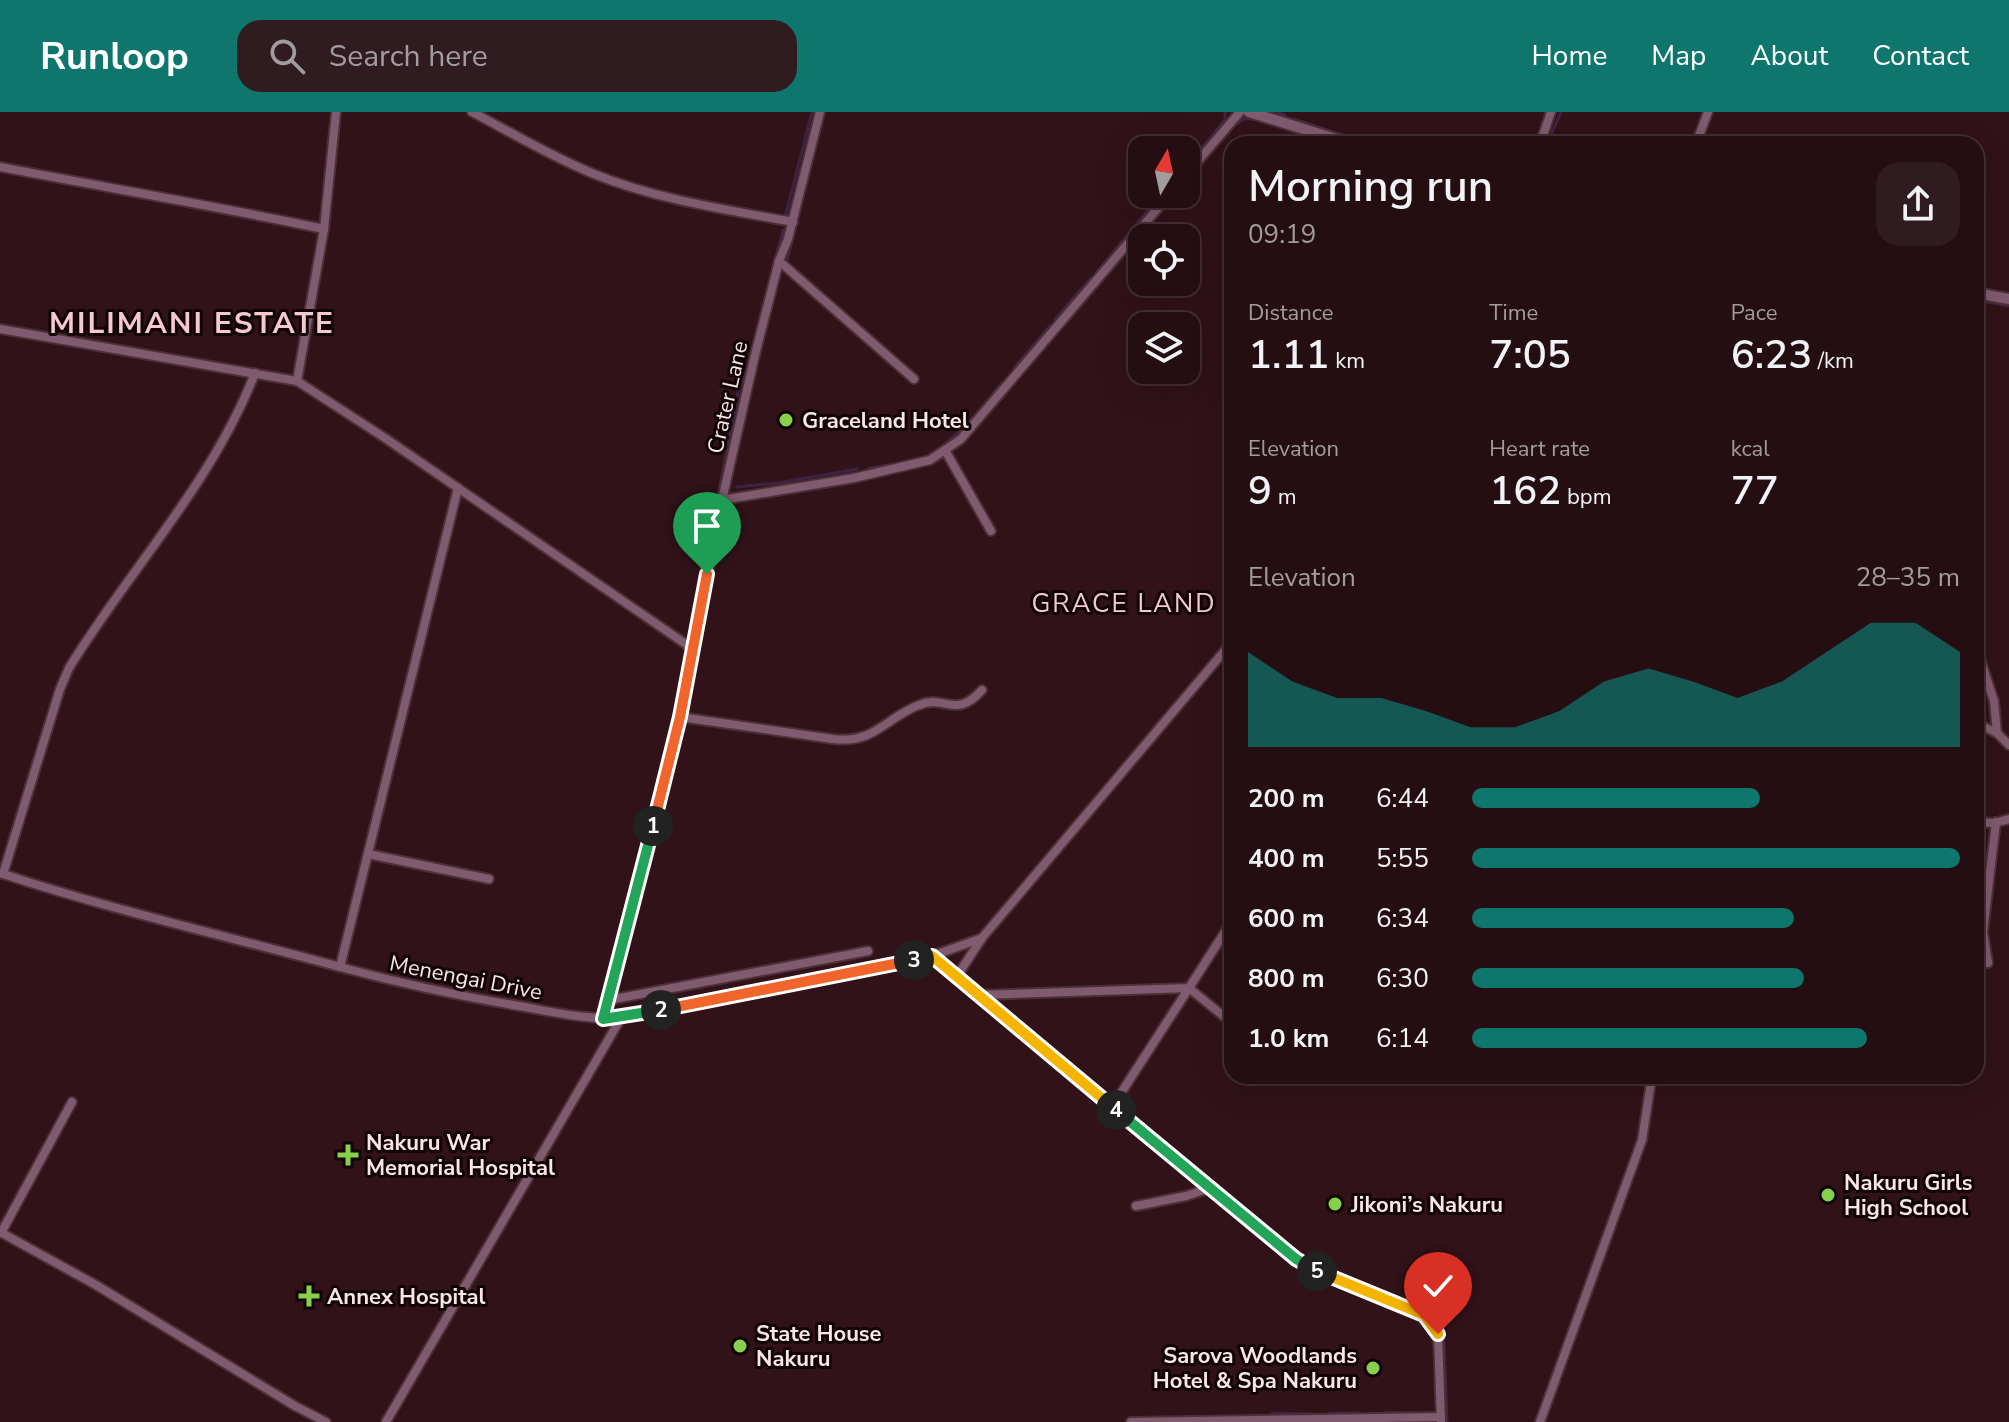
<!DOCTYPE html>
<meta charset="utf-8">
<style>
body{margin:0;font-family:"Nunito Sans",sans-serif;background:#301c20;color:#f1f3f6;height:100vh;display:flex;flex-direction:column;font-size:30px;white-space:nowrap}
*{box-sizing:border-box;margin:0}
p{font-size:26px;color:#a39c9f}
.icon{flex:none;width:44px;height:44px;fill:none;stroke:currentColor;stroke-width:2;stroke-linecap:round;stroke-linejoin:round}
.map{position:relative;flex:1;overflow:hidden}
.drawer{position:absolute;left:1224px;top:24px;width:760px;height:948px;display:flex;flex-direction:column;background:#240e12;border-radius:24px;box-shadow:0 8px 32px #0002,0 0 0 2px #412e32}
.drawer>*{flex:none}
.needle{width:52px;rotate:9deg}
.controls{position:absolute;left:1128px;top:24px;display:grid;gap:16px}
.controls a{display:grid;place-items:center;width:72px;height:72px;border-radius:16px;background:#240e12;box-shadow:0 8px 32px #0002,0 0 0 2px #412e32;font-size:40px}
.pin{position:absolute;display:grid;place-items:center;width:68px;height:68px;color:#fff;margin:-82px -34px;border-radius:50% 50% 50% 0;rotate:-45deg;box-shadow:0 0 8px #0007}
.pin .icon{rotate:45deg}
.km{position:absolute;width:40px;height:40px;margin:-20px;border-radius:50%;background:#222;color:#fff;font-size:22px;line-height:40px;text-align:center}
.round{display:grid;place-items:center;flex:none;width:84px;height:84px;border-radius:24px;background:#301c20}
.summary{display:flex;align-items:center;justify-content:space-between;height:136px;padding:0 24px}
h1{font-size:44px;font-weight:600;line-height:60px}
.figures{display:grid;grid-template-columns:repeat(3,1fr);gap:12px;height:136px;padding:8px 24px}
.figures div{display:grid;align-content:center}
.figures b{font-size:40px;font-weight:600}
.figures small{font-size:22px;font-weight:400}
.figures p{font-size:22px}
.chart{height:224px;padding:16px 24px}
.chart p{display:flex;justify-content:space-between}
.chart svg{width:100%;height:144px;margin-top:8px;fill:#0f766e;opacity:.7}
ul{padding:0 24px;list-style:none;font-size:26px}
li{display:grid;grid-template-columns:128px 96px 1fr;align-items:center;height:60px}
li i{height:20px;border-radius:10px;background:#0f766e}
header{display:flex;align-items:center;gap:48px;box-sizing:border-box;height:112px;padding:0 40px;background:#0f766e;color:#fff}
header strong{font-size:38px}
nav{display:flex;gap:44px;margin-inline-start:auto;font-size:28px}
.search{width:560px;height:72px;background:#301c20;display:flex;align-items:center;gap:20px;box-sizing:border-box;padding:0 28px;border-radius:24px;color:#a39c9f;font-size:30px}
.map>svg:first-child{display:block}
</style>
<header>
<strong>Runloop</strong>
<div class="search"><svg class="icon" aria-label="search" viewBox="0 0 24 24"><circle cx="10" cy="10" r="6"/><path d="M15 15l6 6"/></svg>Search here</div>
<nav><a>Home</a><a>Map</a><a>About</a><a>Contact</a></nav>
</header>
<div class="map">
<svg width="2009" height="1310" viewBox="0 0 2009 1310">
<rect width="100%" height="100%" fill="#301218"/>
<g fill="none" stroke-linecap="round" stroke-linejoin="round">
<g stroke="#3e2244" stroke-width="3">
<path d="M1276,0L1285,3"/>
<path d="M1294,7L1345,24"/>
<path d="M1237,12L1245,7H1256"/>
<path d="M1296,20L1330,32"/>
<path d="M1353,26L1372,32"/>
<path d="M1547,32L1561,0"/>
<path d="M1206,46L1235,13"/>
<path d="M1186,55L1225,8V0"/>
<path d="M1186,70L1201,52"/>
<path d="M1164,96L1176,82"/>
<path d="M785,105L812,0"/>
<path d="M775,149L783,118"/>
<path d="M786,153L800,95"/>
<path d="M1097,160L1161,82"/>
<path d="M1102,169L1159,102"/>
<path d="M1976,176L1990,178"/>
<path d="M1976,188L2009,194"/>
<path d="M1055,207L1091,166"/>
<path d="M1065,212L1097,175"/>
<path d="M1050,229L1060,218"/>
<path d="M1014,256L1050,214"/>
<path d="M941,336L970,309L1003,270"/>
<path d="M932,351L942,346"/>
<path d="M869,356L897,352"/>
<path d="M737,375L778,371L857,357"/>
<path d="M713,410L738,279L749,253"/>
<path d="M1360,1171L1443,1208"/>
<path d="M1443,1218L1445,1249"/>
<path d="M1445,1253L1447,1310"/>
<path d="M1386,1300L1429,1302"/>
<path d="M1272,1301L1313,1302"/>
<path d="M1329,1301H1358"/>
</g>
<defs>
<g id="minor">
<path d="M472,0C512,21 552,45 594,62C655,87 728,98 793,110"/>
<path d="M1540,32L1551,0"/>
<path d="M1696,32L1708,0"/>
<path d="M0,55C108,76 216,94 324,117"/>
<path d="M1186,63L1240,0"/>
<path d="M779,149L914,267"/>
<path d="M0,217L297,269L385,326L693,537"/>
<path d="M297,269L324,117L336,0"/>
<path d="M946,340L991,419"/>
<path d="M722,388L854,366L930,348L961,327L1170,82"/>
<path d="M1976,534L1994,589L1997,621"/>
<path d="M680,605L833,627C875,632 885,606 919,593C945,582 955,608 982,578"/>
<path d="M1976,611L1997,621L2009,633"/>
<path d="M1976,710L1994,711L2009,707"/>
<path d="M368,742L489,767"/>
<path d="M0,761C112,798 227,824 340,855C399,871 459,884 519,894C553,900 587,908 621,906L932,844L982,826L1232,530"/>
<path d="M3,762L60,577L69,556C130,457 213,370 255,261"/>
<path d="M932,844L957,864L982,826"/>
<path d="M1988,851L1983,820L1996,710"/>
<path d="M340,855L458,376"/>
<path d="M957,864L1084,970L1143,1023L1296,1147L1333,1166L1424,1203L1438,1222L1441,1310"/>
<path d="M978,883L1189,876L1230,812"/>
<path d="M609,888L868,839"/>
<path d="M603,907L680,605L722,388L755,243L779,149L788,127L820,0"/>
<path d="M1112,995L1189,876L1232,911"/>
<path d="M1136,1094L1186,1084L1210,1076"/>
<path d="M0,1120L96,1173L295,1294L326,1310"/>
<path d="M1,1121L72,990"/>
<path d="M386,1310L621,906"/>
<path d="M1131,1310L1441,1305"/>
<path d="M1540,1310L1642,1028L1652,964"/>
</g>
<g id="tertiary">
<path d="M1249,0L1352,32"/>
<path d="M1976,181L2009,187"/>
</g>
</defs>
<use href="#minor" stroke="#4d3035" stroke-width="12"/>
<use href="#tertiary" stroke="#4d3035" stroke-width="14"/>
<use href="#minor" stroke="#805a6f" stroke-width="8"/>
<use href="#tertiary" stroke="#805a6f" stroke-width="10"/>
</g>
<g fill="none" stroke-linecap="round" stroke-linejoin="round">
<defs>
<path id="split-1" d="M653,714L680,605L707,462"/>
<path id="split-2" d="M653,714L603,907L661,898"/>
<path id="split-3" d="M661,898L914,848"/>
<path id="split-4" d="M914,848L932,844L1116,998"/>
<path id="split-5" d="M1116,998L1296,1147L1317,1159"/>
<path id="split-6" d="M1317,1159L1424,1203L1438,1222"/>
</defs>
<use href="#split-1" stroke="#fff" stroke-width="16"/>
<use href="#split-2" stroke="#fff" stroke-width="16"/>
<use href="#split-3" stroke="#fff" stroke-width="16"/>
<use href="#split-4" stroke="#fff" stroke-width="16"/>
<use href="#split-5" stroke="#fff" stroke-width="16"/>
<use href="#split-6" stroke="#fff" stroke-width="16"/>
<use href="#split-1" stroke="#f0652b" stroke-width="10"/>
<use href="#split-2" stroke="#22a559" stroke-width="10"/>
<use href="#split-3" stroke="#f0652b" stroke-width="10"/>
<use href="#split-4" stroke="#f5b400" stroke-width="10"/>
<use href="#split-5" stroke="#22a559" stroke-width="10"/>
<use href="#split-6" stroke="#f5b400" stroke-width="10"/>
</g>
<g fill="#88cf4a" stroke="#100406" stroke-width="3">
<circle cx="786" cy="308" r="8"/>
<path d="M344 1031h8v8h8v8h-8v8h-8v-8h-8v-8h8z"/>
<circle cx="1828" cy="1083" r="8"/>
<circle cx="1335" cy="1092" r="8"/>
<path d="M305 1172h8v8h8v8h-8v8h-8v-8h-8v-8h8z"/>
<circle cx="740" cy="1234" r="8"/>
<circle cx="1373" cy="1256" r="8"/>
</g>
<g text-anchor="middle" stroke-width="6" stroke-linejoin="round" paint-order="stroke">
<g font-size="22" fill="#fce5e8" stroke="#100406">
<text transform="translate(727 285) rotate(-77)" y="8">Crater Lane</text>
<text transform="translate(466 865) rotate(11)" y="8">Menengai Drive</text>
</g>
<g font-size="22" font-weight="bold" fill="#fce5e8" stroke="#100406" text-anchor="start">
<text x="802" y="316">Graceland Hotel</text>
<text x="366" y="1038">Nakuru War<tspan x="366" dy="25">Memorial Hospital</tspan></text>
<text x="1844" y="1078">Nakuru Girls<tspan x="1844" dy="25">High School</tspan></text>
<text x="1351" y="1100">Jikoni’s Nakuru</text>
<text x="327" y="1192">Annex Hospital</text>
<text x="756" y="1229">State House<tspan x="756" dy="25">Nakuru</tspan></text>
<text x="1357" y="1251" text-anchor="end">Sarova Woodlands<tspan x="1357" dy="25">Hotel &amp; Spa Nakuru</tspan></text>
</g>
<g font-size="26" letter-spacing="2" fill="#f5c9cf" stroke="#100406">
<text x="1124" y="500">GRACE LAND</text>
</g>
<g font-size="30" font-weight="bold" letter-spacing="2" fill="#f5c9cf" stroke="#100406">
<text x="192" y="221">MILIMANI ESTATE</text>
</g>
</g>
</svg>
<div class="controls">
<a><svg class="needle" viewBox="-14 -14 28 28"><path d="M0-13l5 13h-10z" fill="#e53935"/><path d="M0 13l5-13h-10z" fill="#a39c9f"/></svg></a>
<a><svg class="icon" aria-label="locate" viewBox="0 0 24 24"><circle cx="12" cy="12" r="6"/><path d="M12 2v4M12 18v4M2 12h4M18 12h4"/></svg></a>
<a><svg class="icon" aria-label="layers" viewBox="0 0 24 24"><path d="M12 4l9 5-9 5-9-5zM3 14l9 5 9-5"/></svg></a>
</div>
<div class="pin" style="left:707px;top:462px;background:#1e9e55"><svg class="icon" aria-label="arrive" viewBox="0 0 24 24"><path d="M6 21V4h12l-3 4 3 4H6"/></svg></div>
<div class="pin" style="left:1438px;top:1222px;background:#d93025"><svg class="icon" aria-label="check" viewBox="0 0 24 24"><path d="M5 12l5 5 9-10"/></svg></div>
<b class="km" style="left:653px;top:714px">1</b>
<b class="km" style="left:661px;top:898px">2</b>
<b class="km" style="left:914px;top:848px">3</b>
<b class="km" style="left:1116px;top:998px">4</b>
<b class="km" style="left:1317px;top:1159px">5</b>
<section class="drawer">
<div class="summary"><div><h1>Morning run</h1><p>09:19</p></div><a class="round"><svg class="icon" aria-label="share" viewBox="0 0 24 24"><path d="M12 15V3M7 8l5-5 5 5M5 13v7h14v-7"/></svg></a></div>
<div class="figures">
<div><p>Distance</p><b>1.11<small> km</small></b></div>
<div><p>Time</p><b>7:05</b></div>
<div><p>Pace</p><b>6:23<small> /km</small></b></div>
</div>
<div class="figures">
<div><p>Elevation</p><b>9<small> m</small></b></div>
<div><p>Heart rate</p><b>162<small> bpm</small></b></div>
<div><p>kcal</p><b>77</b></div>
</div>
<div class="chart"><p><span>Elevation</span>28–35 m</p>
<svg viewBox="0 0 160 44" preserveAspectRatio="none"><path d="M0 44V15L10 24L20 29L30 29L40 33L50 38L60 38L70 33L80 24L90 20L100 24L110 29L120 24L130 15L140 6L150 6L160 15V44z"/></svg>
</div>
<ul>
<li><b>200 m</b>6:44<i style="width:59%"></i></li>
<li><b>400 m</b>5:55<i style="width:100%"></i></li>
<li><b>600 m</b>6:34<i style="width:66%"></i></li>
<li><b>800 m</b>6:30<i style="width:68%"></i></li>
<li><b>1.0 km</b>6:14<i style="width:81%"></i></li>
</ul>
</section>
</div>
